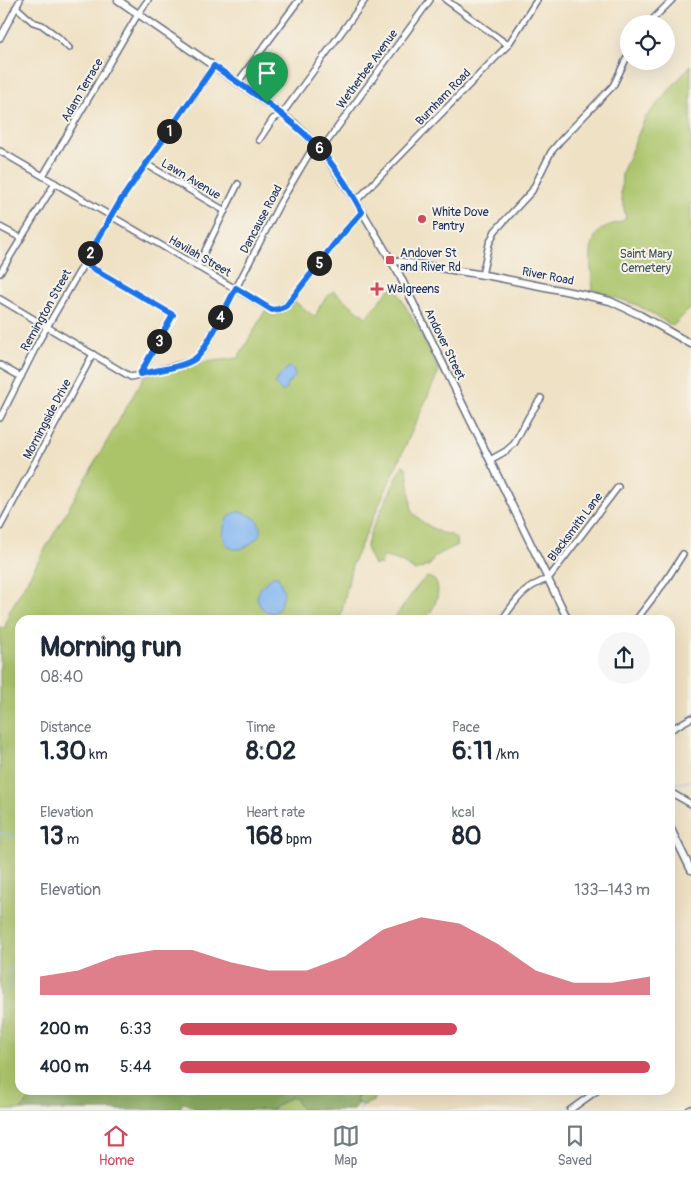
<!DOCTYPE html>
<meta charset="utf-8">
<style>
body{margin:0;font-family:Pangolin,sans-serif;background:#f6f6f7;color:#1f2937;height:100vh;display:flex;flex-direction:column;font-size:19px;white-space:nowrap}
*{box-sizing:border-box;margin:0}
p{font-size:16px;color:#747a83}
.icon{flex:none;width:28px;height:28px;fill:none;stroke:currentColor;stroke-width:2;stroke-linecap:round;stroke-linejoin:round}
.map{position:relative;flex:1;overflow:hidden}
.drawer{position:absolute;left:15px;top:615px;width:660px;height:480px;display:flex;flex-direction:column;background:#fff;border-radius:15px;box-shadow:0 5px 20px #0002}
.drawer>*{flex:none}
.controls{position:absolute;left:620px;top:15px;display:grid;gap:10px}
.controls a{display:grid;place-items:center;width:55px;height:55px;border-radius:50%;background:#fff;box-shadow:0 5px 20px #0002;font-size:25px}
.pin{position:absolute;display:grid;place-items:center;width:42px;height:42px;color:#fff;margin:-51px -21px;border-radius:50% 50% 50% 0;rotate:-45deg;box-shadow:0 0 5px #0007}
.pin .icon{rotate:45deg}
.km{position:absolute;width:25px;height:25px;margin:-12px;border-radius:50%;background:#222;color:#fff;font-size:14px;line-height:25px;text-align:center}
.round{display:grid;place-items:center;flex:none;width:52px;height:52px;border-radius:26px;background:#f6f6f7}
.summary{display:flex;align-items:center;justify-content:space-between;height:85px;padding:0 25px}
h1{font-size:28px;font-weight:700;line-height:38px}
.metrics{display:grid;grid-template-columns:repeat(3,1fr);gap:8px;height:85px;padding:5px 25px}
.metrics div{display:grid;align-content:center}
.metrics b{font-size:25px;font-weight:700}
.metrics small{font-size:14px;font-weight:400}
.metrics p{font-size:14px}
.chart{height:140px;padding:10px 25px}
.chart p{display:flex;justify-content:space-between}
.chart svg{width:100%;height:90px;margin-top:5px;fill:#d1495b;opacity:.7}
ul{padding:0 25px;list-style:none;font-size:16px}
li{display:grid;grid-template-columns:80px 60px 1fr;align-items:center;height:38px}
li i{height:12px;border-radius:6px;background:#d1495b}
.dock{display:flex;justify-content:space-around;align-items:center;height:70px;border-top:1px solid #e0e1e3;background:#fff;font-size:14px;color:#747a83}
.dock a{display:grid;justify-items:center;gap:2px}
.dock .current{color:#d1495b}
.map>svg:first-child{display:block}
</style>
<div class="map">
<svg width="691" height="1110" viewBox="0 0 691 1110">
<rect width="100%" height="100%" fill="#f7f3e8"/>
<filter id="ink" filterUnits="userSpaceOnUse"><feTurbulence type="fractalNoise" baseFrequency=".02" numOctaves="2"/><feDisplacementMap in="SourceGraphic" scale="10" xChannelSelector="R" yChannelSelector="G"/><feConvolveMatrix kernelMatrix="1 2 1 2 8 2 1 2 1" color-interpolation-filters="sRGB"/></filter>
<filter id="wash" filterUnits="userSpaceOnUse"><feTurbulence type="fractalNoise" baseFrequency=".0096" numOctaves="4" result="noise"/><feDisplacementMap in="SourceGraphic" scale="20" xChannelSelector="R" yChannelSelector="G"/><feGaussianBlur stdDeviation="1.12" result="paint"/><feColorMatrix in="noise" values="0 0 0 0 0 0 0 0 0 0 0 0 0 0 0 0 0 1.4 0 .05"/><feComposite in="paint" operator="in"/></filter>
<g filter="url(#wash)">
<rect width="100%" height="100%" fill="#efe1c4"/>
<g fill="#abc46a" stroke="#637a64">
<path d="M691,65V308L673,326L637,305L593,290C592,271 584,238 605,227C612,223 620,224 626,218L621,195L622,173L645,118Z"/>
<path d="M390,289H396L422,336L439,371L352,565L340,620H20V1090H40L20,1110H0V627L5,628L9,612L145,375L197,363L238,358L265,311L274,316L287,309L294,301L315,317L321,304L333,291L366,317Z"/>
<path d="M403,465L407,468L412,512L424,523L441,533L450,534L456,539L457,545L434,557L430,565L415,571C405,563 395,558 383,557L381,564L374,565L366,548L371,531Z"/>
<path d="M427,577C429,578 432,578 434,580C444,588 433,616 422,620C416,622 401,620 394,620L395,617C406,604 414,587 427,577Z"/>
<path d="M360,1090H376L373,1101L364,1105L358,1103L356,1098L360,1095Z"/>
<path d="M291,1097L296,1099L299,1106L303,1110H270Z"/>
</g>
<path fill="#88aa5e" stroke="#526c5e" d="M40,1090H360V1095L356,1098L358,1103L353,1110H303L299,1106L296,1099L291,1097L270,1110H197L185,1103L181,1104L182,1107L179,1108V1110H20Z"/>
<g fill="#85b7f2" stroke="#5073a8">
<path d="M290,367L294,370L295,377L287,384L286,389L282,392L276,386L275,382L286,369Z"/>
<path d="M240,512C252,515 260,519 261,532C258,539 246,549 238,549C233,550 229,547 226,544C220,533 225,512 240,512Z"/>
<path d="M273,576H278L284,593L279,609L273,613C263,612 259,606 257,597L261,587Z"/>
</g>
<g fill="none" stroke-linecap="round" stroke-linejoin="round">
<g stroke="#85b7f2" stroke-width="1">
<path d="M673,784L691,781"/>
<path d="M0,833L20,837"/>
<path d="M0,997L10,987L9,968L20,962"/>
<path d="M360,1110L367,1090"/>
</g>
</g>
</g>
<g filter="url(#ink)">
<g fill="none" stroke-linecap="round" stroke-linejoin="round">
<defs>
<g id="minor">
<path d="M446,0L508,45"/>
<path d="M16,7L33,22L42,25L58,37L69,48"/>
<path d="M648,24L672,0"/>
<path d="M0,38L20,0"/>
<path d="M238,82L299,0"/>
<path d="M259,140L273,119L282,114L365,0"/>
<path d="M321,150L430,0"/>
<path d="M0,151L268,308L275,310L285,306L292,299L338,239L362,212"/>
<path d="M146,164L225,211"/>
<path d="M43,176L138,14L148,0"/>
<path d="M356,201L508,45L537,0"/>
<path d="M0,227L21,238"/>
<path d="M84,263L173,315L141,374"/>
<path d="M197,267L238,184"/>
<path d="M0,273L55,183"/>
<path d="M482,275L489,244L495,231L532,191L551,152L561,140L613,86L629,53"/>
<path d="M0,299L131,377L189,362L197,358L205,348L280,203L315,144"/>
<path d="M0,365L21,377"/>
<path d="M0,418L40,339L121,200L214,66"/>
<path d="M490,460L506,451L514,444L529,416L541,398"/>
<path d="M0,527L93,354"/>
<path d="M502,620C515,601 525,586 548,579L618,487"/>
<path d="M636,620L665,582L683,554"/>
<path d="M670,730L691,718"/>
<path d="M670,792L691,804"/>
<path d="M570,1110L598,1090"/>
<path d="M689,1110L691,1109"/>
</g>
<g id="major">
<path d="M118,0L267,103L294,123L315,144L329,161L356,201L399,274L568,620"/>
<path d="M390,260L490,276L580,294L610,301L640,315L691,344"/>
<path d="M670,827L691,870"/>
</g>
</defs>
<use href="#minor" stroke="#656d82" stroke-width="8"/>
<use href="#major" stroke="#656d82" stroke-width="9"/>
<use href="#minor" stroke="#fff" stroke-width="5"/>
<use href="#major" stroke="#fff" stroke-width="6"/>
</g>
</g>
<g fill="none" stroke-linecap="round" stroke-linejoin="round" filter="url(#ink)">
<defs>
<path id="route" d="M214,66C249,90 284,113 314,143C333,163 349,188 362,212L338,239L286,306L279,309L272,310L236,288C228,302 206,351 196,358C183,368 156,370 140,374L173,315L84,263L121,200Z"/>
</defs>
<use href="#route" stroke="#fff" stroke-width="10"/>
<use href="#route" stroke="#1a73e8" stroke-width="6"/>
</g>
<g fill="#d1495b" stroke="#f7f3e8" stroke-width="2">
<circle cx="422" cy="219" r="5"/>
<rect x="385" y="255" width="10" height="10" rx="2.5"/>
<path d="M374.5 281.5h5v5h5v5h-5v5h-5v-5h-5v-5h5z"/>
</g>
<g text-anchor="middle" stroke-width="4" stroke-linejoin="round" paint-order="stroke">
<g font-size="12" fill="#1b2f5e" stroke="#f7f3e8">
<text transform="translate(367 69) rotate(-54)" y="4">Wetherbee Avenue</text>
<text transform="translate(82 90) rotate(-60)" y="4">Adam Terrace</text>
<text transform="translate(443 97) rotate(-46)" y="4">Burnham Road</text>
<text transform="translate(191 179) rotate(31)" y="4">Lawn Avenue</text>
<text transform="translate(261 219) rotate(-62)" y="4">Dancause Road</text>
<text transform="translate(200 256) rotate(30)" y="4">Havilah Street</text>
<text transform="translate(548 276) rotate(11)" y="4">River Road</text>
<text transform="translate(46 310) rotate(-61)" y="4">Remington Street</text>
<text transform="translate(445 344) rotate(64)" y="4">Andover Street</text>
<text transform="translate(47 419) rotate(-62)" y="4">Morningside Drive</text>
<text transform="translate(575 527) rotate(-53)" y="4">Blacksmith Lane</text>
</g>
<g font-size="12" fill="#1b2f5e" stroke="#f7f3e8" text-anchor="start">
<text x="432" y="216">White Dove<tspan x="432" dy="14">Pantry</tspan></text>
<text x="400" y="257">Andover St<tspan x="400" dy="14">and River Rd</tspan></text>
<text x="387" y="293">Walgreens</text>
</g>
<g font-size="12" fill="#3f5461" stroke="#f7f3e8">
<text x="646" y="258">Saint Mary<tspan x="646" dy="14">Cemetery</tspan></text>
</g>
</g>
</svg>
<div class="controls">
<a><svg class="icon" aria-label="locate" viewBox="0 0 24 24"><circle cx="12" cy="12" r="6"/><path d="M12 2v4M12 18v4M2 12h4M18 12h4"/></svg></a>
</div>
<div class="pin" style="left:267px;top:103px;background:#1e9e55"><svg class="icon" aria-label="arrive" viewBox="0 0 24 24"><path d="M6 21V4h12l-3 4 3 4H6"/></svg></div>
<b class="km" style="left:169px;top:131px">1</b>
<b class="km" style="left:90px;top:253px">2</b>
<b class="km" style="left:159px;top:341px">3</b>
<b class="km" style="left:220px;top:317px">4</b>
<b class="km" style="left:319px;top:263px">5</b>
<b class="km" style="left:319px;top:148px">6</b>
<section class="drawer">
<div class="summary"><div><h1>Morning run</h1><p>08:40</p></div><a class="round"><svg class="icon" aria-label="share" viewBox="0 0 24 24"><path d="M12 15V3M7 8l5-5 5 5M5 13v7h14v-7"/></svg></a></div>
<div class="metrics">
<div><p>Distance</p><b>1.30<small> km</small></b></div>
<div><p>Time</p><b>8:02</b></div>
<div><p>Pace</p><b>6:11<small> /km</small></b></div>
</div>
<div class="metrics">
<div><p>Elevation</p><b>13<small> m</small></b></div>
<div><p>Heart rate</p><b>168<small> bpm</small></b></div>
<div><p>kcal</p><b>80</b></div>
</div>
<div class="chart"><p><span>Elevation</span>133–143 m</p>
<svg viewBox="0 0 160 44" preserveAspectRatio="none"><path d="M0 44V35L10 32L20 25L30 22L40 22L50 28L60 32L70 32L80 25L90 12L100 6L110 9L120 19L130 32L140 38L150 38L160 35V44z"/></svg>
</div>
<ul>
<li><b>200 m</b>6:33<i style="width:59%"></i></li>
<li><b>400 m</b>5:44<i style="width:100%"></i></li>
</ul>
</section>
</div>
<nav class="dock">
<a class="current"><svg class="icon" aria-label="home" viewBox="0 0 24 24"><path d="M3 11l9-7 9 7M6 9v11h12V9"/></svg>Home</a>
<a><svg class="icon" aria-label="map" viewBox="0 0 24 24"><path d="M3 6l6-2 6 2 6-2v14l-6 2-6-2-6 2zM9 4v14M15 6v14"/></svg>Map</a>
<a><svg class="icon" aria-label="saved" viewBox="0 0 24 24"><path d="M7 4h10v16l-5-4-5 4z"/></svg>Saved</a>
</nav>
